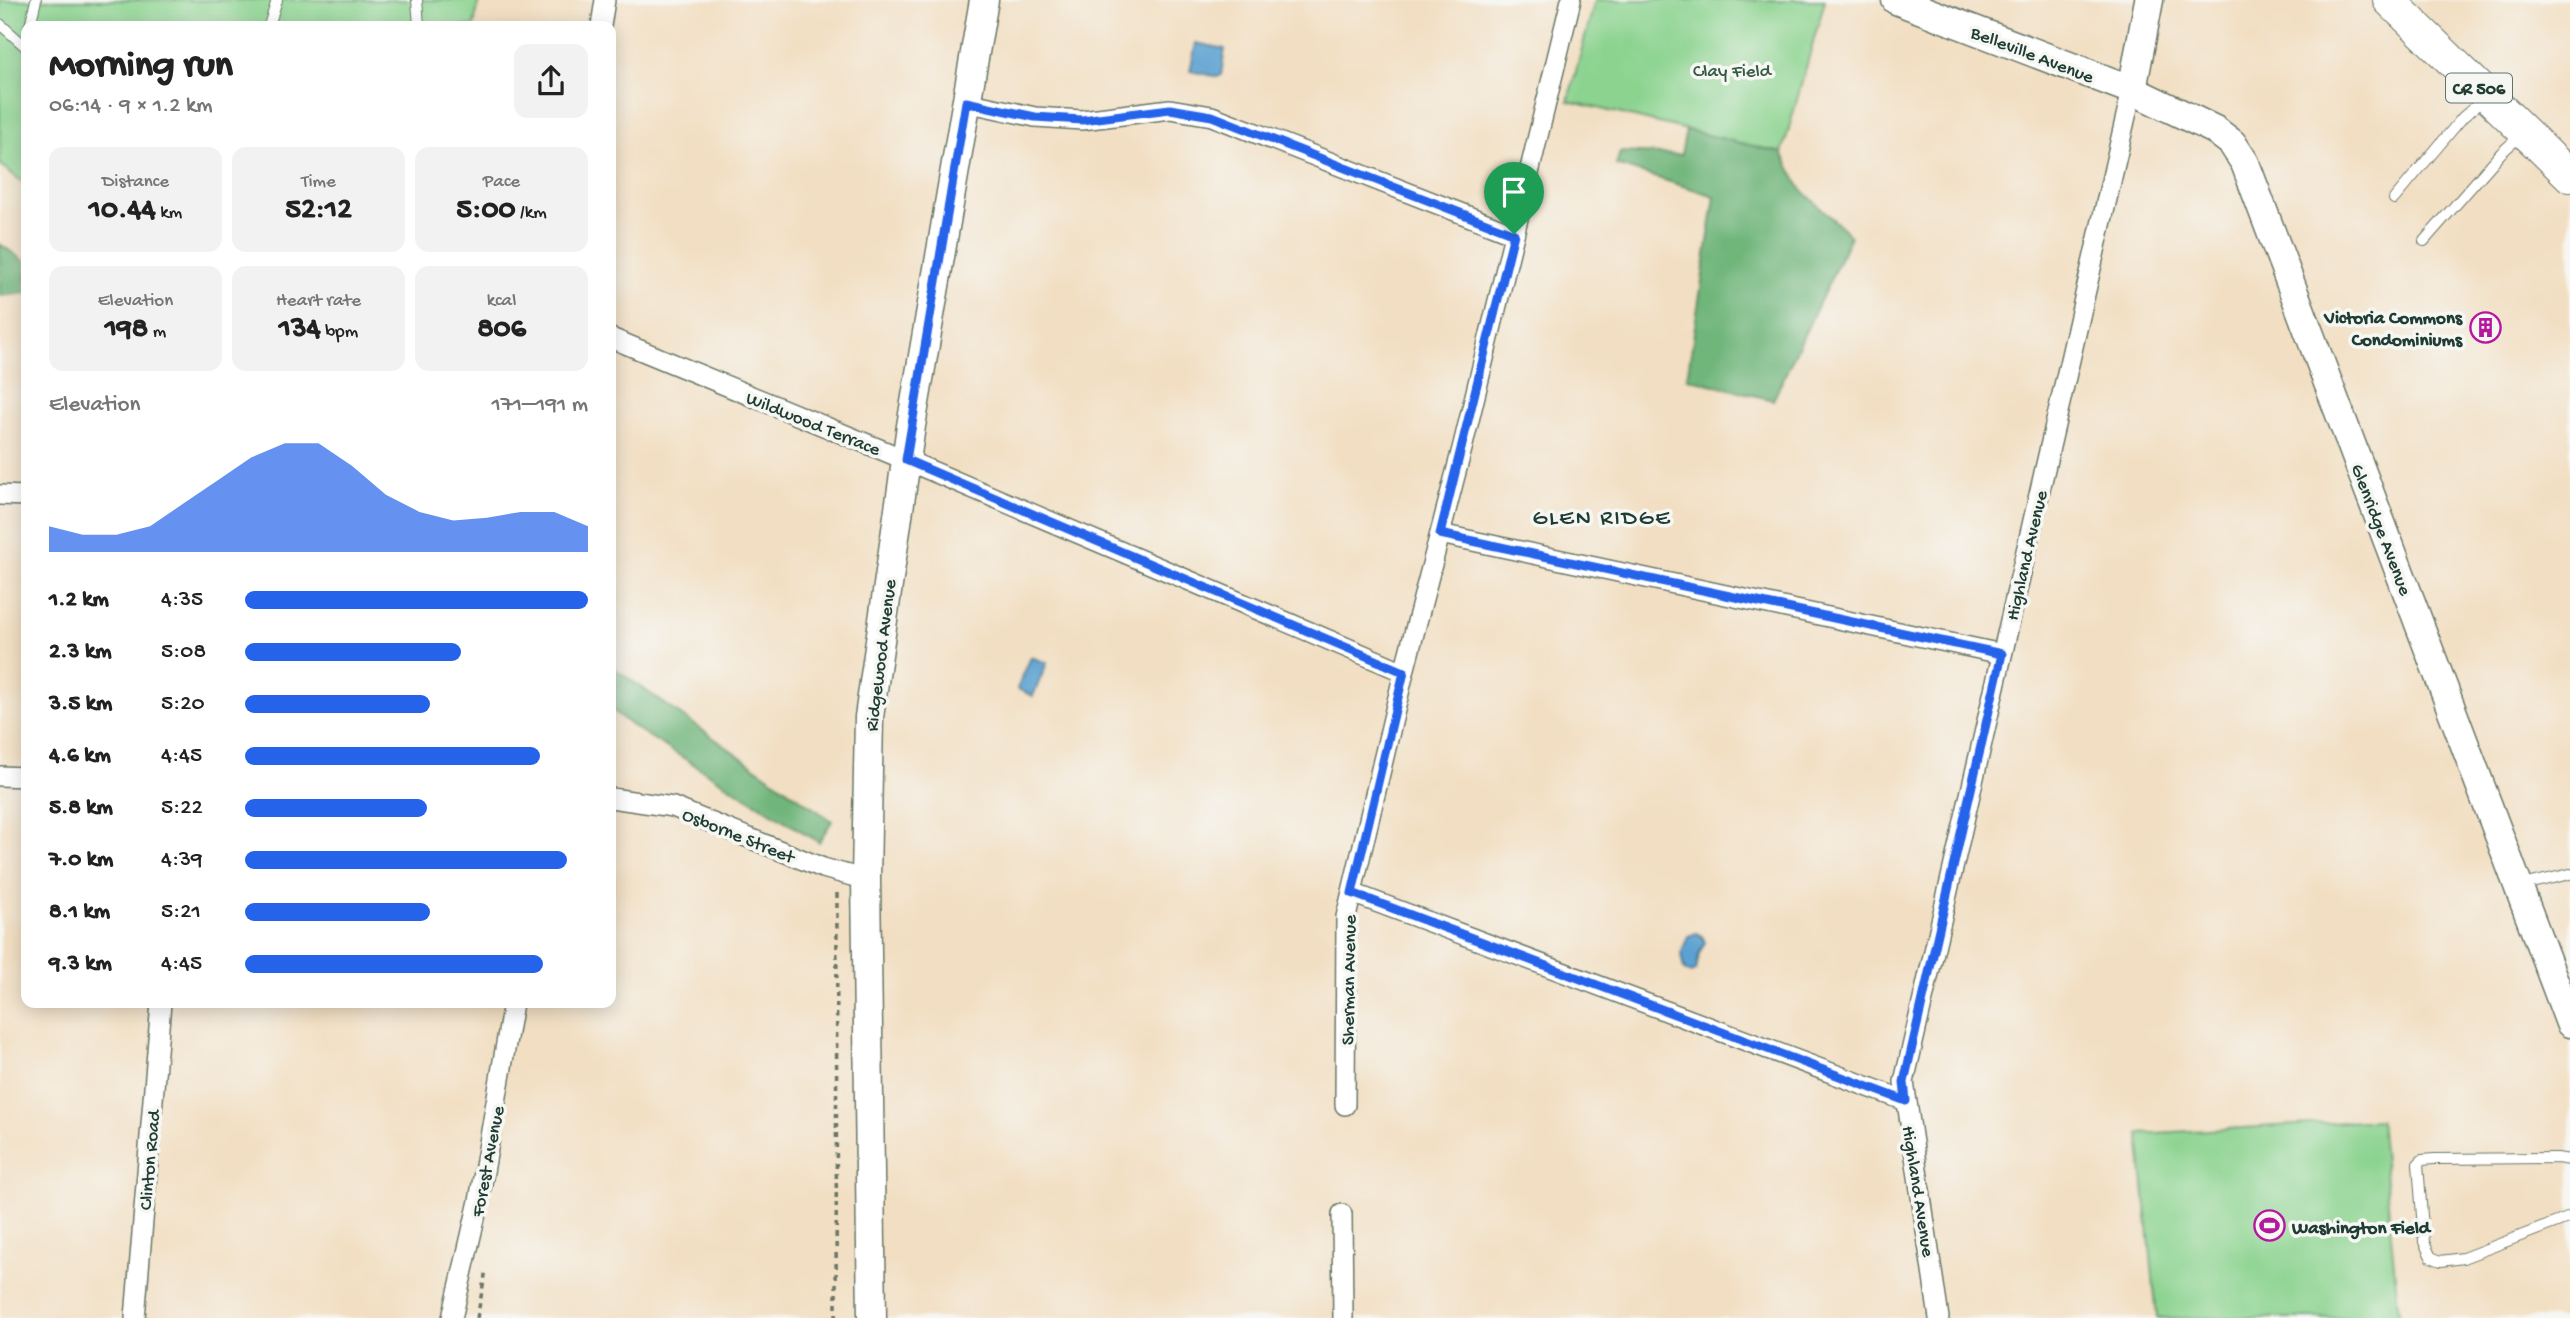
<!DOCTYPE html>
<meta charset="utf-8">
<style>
body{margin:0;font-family:"Gochi Hand",sans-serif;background:#f2f2f2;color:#222;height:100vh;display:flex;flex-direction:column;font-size:26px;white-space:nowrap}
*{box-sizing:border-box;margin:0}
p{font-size:23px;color:#767676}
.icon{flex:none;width:38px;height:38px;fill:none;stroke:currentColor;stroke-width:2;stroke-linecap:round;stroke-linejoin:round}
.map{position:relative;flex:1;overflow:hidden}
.details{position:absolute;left:21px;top:21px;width:595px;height:987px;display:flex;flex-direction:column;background:#fff;border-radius:14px;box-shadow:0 4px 18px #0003}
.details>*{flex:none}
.pin{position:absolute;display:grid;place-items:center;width:60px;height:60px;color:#fff;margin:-72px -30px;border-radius:50% 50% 50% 0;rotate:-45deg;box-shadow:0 0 7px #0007}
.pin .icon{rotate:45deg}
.round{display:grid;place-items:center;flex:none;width:74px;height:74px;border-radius:14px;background:#f2f2f2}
.headline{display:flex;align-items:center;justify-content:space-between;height:119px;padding:0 28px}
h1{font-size:38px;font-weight:700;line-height:52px}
.figures{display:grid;grid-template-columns:repeat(3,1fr);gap:10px;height:119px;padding:7px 28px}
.figures div{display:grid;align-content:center;border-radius:14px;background:#f2f2f2;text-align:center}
.figures b{font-size:30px;font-weight:700}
.figures small{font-size:19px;font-weight:400}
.figures p{font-size:19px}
.chart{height:196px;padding:14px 28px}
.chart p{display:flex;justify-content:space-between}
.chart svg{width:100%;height:126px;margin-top:7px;fill:#2563eb;opacity:.7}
ul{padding:0 28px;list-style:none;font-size:23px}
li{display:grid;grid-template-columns:112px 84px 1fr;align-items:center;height:52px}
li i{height:18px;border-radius:9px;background:#2563eb}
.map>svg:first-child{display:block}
</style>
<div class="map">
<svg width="2570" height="1318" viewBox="0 0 2570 1318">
<rect width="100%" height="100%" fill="#f6f6f2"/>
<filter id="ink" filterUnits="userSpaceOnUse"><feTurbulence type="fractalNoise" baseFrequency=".0143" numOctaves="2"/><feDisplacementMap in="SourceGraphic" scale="14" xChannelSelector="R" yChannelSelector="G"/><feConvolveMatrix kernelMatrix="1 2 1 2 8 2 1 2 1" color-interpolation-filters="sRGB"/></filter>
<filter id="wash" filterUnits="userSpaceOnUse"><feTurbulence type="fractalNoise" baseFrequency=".00686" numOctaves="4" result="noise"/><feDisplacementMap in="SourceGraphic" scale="28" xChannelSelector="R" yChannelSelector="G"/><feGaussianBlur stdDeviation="1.57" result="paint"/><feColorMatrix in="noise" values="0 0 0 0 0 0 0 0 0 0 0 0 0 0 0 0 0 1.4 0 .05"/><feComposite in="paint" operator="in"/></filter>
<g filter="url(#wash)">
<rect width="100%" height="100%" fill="#f2dfc3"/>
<g fill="#8bd38f" stroke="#558862" stroke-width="2">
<path d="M0,0H479L474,26H26V185L0,164Z"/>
<path d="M1595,0H1825L1782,153L1568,101Z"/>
<path d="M2380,1120L2399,1318H2157L2139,1134Z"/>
</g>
<g fill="#70b57a" stroke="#487957" stroke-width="2">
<path d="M1686,130L1782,153L1801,189L1851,236L1773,400L1687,378L1715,196L1616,165L1620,152L1681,155Z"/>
<path d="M0,244L26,262V293L0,296Z"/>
<path d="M611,666L832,821L819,842L632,726L611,709Z"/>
</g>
<g fill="#5ca1d1" stroke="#3e6f82" stroke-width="2">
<path d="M1196,43L1225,49L1221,75L1218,77L1190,71Z"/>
<path d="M1031,657L1047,663L1033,696L1017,689Z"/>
<path d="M1696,933L1702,936L1705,942L1699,954L1696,971L1691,973L1684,970L1681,954L1688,936Z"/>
</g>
</g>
<g filter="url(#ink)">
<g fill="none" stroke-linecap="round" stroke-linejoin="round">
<defs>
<g id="lane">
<path d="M417,0L419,26"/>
<path d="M0,24L26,47"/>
<path d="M30,26L36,0"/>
<path d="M269,26L277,0"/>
<path d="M2394,199L2463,117L2484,99"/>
<path d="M2424,241L2501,153L2521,135"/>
<path d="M2519,886L2570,874"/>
<path d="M2570,1160L2557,1158L2434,1159L2422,1160L2418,1164L2424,1242L2431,1257L2441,1261L2463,1258L2570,1217"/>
</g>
<g id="street">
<path d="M601,26L605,0"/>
<path d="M966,102L1035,117L1082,120L1170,109L1212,116L1514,234"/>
<path d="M611,338L906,460L1404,672"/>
<path d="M0,495L26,496"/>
<path d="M1440,534L2002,654"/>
<path d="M0,776L26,777"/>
<path d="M611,798L673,807L823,868L866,880"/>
<path d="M1352,893L1906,1101"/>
<path d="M1345,1105L1346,917L1404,672L1463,445L1571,0"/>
<path d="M1342,1214L1343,1318"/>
<path d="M135,1318L161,1003"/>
<path d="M452,1318L479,1201L513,1003"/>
<path d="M1939,1318L1904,1082L2132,90"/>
</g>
<g id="secondary">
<path d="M1896,0L2132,90L2215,130L2232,143L2245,163L2570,1023"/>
<path d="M2132,90L2149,0"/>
<path d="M872,1318L866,880L869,717L911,426L984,0"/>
</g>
<path id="primary" d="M2389,0L2570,176"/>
</defs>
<use href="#lane" stroke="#697666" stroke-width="12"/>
<use href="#street" stroke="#697666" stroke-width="22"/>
<use href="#secondary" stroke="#697666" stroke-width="31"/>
<use href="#primary" stroke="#697666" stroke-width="34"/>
<g stroke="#697666" stroke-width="3.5" stroke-dasharray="5 5" stroke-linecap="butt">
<path d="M477,1318L486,1270"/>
<path d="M836,1318L837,893"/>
</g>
<use href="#lane" stroke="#fff" stroke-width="10"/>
<use href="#street" stroke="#fff" stroke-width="19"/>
<use href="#secondary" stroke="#fff" stroke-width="28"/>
<use href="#primary" stroke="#fff" stroke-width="32"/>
</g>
</g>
<g fill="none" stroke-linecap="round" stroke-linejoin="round" filter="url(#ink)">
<defs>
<path id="route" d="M966,102L1035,117L1082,120L1170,109L1212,116L1514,234L1440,534L2002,654L1904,1082L1906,1101L1352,893L1404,672L906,460Z"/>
</defs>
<use href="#route" stroke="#fff" stroke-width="14"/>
<use href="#route" stroke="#2563eb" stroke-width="9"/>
</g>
<defs>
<symbol id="building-ring" viewBox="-11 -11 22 22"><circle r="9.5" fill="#f6f6f2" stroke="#b5179e" stroke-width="1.5"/><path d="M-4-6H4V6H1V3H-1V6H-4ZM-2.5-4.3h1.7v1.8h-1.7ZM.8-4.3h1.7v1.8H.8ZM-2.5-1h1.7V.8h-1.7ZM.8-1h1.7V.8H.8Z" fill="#b5179e"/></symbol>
<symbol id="stadium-ring" viewBox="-11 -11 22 22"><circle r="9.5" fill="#f6f6f2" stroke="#b5179e" stroke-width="1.5"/><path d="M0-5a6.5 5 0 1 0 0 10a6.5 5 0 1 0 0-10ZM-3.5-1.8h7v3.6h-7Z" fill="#b5179e"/></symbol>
</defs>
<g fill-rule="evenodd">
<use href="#building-ring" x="2468" y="310" width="35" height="35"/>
<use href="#stadium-ring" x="2252" y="1208" width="35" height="35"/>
</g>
<g text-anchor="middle" stroke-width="7" stroke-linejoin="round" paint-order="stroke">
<rect fill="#f6f6f2" stroke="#60746d" stroke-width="2" x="2446" y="73.5" width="66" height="29" rx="5"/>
<g font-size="18" font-weight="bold" fill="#1f3d34">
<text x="2479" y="94">CR 506</text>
</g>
<g font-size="19" fill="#1f3d34" stroke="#f6f6f2">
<text transform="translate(2033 53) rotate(21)" y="7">Belleville Avenue</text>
<text transform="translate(814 422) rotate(22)" y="7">Wildwood Terrace</text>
<text transform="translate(2383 529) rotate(69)" y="7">Glenridge Avenue</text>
<text transform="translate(2025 555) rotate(-77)" y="7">Highland Avenue</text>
<text transform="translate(879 655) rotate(-83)" y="7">Ridgewood Avenue</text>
<text transform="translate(739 834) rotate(22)" y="7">Osborne Street</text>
<text transform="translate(1347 980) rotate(-89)" y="7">Sherman Avenue</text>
<text transform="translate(148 1160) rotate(-85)" y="7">Clinton Road</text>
<text transform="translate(486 1161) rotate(-79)" y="7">Forest Avenue</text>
<text transform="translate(1920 1191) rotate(81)" y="7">Highland Avenue</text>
</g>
<g font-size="19" fill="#355b46" stroke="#f6f6f2">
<text x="1732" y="76">Clay Field</text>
</g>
<g font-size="19" font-weight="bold" fill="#1f3d34" stroke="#f6f6f2" text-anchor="end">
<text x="2462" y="323">Victoria Commons<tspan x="2462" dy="22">Condominiums</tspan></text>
<text x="2292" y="1233" text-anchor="start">Washington Field</text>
</g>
<g font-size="23" letter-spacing="2" fill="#1f3d34" stroke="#f6f6f2">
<text x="1602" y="524">GLEN RIDGE</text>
</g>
</g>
</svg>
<div class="pin" style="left:1514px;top:234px;background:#1e9e55"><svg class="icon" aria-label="arrive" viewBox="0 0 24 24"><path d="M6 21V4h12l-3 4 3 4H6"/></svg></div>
<section class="details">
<div class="headline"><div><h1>Morning run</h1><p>06:14 · 9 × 1.2 km</p></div><a class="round"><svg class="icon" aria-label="share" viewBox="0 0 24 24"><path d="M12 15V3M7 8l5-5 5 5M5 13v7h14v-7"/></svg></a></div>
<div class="figures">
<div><p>Distance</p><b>10.44<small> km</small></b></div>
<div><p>Time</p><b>52:12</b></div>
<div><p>Pace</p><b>5:00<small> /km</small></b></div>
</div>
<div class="figures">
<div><p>Elevation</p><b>198<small> m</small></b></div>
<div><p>Heart rate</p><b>134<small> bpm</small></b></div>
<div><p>kcal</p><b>806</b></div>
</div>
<div class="chart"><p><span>Elevation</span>171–191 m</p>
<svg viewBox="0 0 160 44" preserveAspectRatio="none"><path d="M0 44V35L10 38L20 38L30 35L40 27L50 19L60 11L70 6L80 6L90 14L100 24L110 30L120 33L130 32L140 30L150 30L160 35V44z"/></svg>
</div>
<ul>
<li><b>1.2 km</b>4:35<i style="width:100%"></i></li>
<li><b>2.3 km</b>5:08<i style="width:63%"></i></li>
<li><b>3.5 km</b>5:20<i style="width:54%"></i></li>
<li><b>4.6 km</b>4:45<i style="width:86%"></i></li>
<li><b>5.8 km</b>5:22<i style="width:53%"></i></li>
<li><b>7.0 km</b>4:39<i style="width:94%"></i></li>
<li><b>8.1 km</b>5:21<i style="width:54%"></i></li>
<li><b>9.3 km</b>4:45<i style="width:87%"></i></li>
</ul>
</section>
</div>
